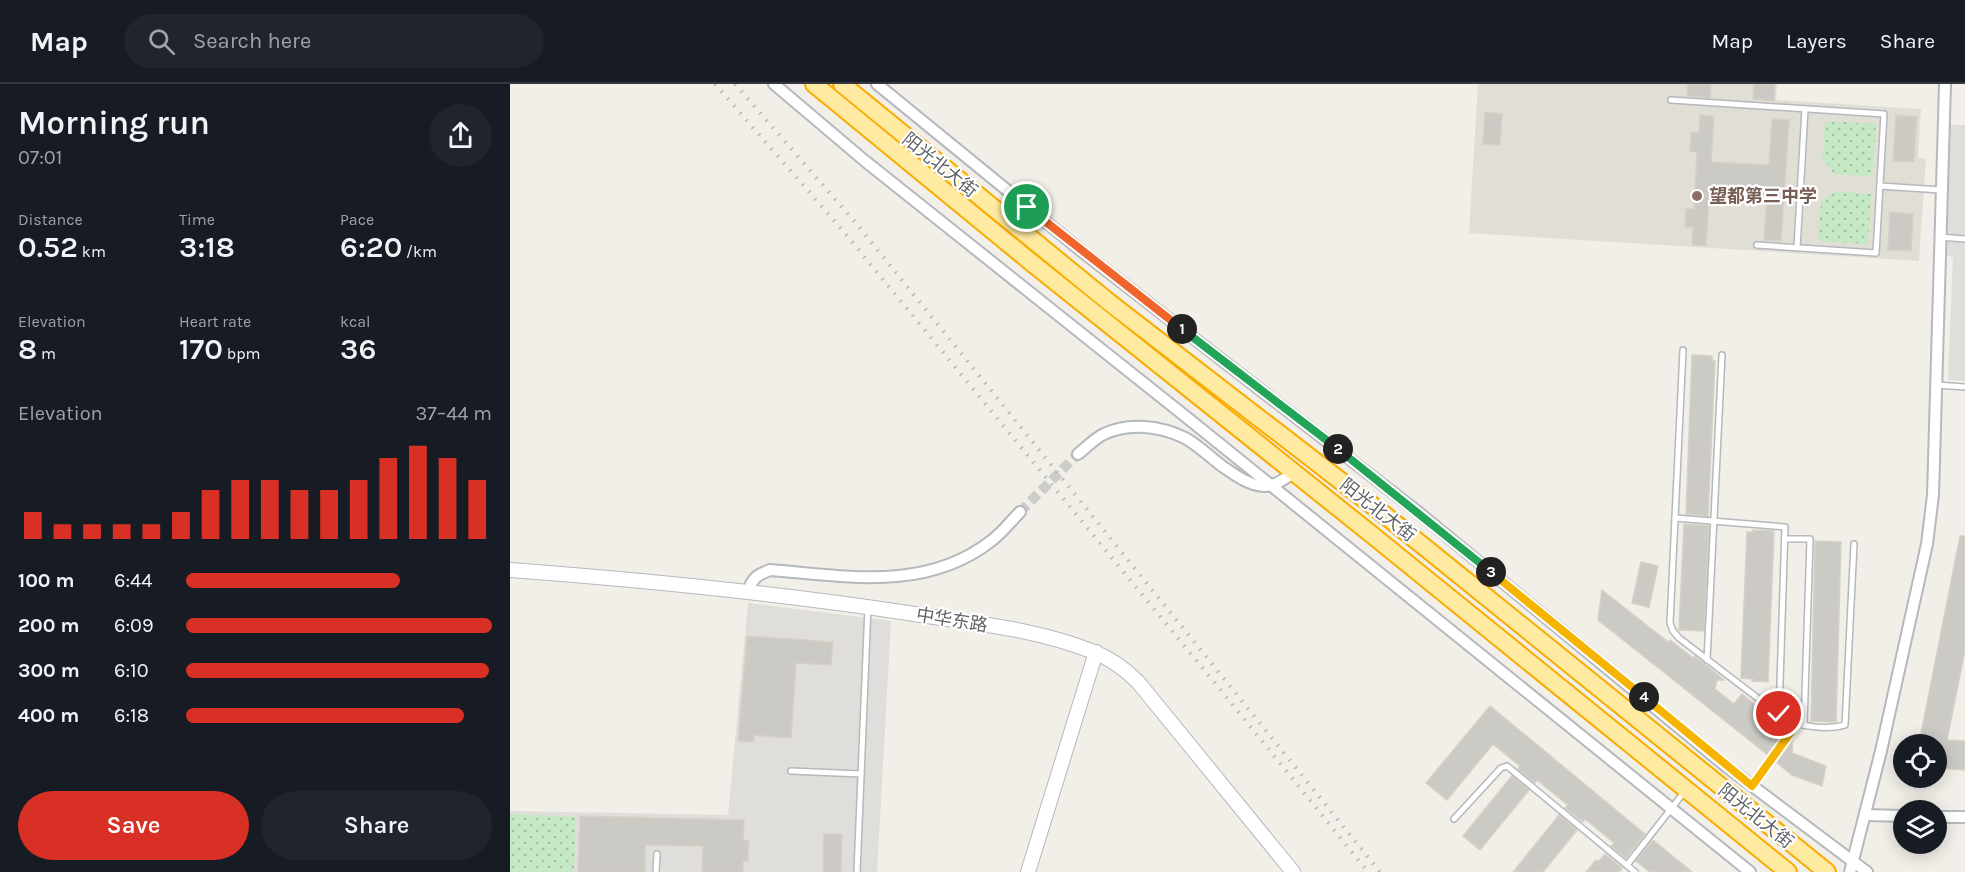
<!DOCTYPE html>
<meta charset="utf-8">
<style>
body{margin:0;font-family:Karla,"Noto Sans SC",sans-serif;background:#20242c;color:#f1f3f6;height:100vh;display:flex;flex-direction:column;font-size:22px;white-space:nowrap}
*{box-sizing:border-box;margin:0}
p{font-size:20px;color:#9ea1a6}
.icon{flex:none;width:33px;height:33px;fill:none;stroke:currentColor;stroke-width:2;stroke-linecap:round;stroke-linejoin:round}
.map{position:relative;flex:1;overflow:hidden}
.side{display:flex;flex-direction:column;background:#171b24;width:510px}
.side>*{flex:none}
.fabs{position:absolute;left:1383px;top:650px;display:grid;gap:12px}
.fabs a{display:grid;place-items:center;width:54px;height:54px;border-radius:50%;background:#171b24;box-shadow:0 3px 15px #0003;font-size:30px}
.pin{position:absolute;display:grid;place-items:center;width:51px;height:51px;color:#fff;margin:-26px;border:3px solid #fff;border-radius:50%;box-shadow:0 2px 6px #0007}
.km{position:absolute;width:30px;height:30px;margin:-15px;border-radius:50%;background:#222;color:#fff;font-size:16px;line-height:30px;text-align:center}
.round{display:grid;place-items:center;flex:none;width:63px;height:63px;border-radius:32px;background:#20242c}
.head{display:flex;align-items:center;justify-content:space-between;height:102px;padding:0 18px}
h1{font-size:33px;font-weight:600;line-height:45px}
.figures{display:grid;grid-template-columns:repeat(3,1fr);gap:9px;height:102px;padding:6px 18px}
.figures div{display:grid;align-content:center}
.figures b{font-size:30px;font-weight:600}
.figures small{font-size:16px;font-weight:400}
.figures p{font-size:16px}
.chart{height:168px;padding:12px 18px}
.chart p{display:flex;justify-content:space-between}
.chart svg{width:100%;height:108px;margin-top:6px;stroke:#d93025;stroke-width:6}
.cta{display:flex;gap:12px;margin-top:auto;padding:12px 18px}
.cta a{flex:1;height:69px;border-radius:36px;background:#d93025;color:#fff;font-size:24px;font-weight:600;line-height:69px;text-align:center}
.cta a+a{background:#20242c;color:#f1f3f6}
ul{padding:0 18px;list-style:none;font-size:20px}
li{display:grid;grid-template-columns:96px 72px 1fr;align-items:center;height:45px}
li i{height:15px;border-radius:8px;background:#d93025}
header{display:flex;align-items:center;gap:36px;box-sizing:border-box;height:84px;padding:0 30px;background:#171b24;border-bottom:2px solid #363941}
header strong{font-size:28px}
nav{display:flex;gap:33px;margin-inline-start:auto;font-size:21px}
.search{width:420px;height:54px;background:#20242c;display:flex;align-items:center;gap:15px;box-sizing:border-box;padding:0 21px;border-radius:33px;color:#9ea1a6;font-size:22px}
main{display:flex;flex:1;min-height:0}
.map>svg:first-child{display:block}
</style>
<header>
<strong>Map</strong>
<div class="search"><svg class="icon" aria-label="search" viewBox="0 0 24 24"><circle cx="10" cy="10" r="6"/><path d="M15 15l6 6"/></svg>Search here</div>
<nav><a>Map</a><a>Layers</a><a>Share</a></nav>
</header>
<main>
<section class="side">
<div class="head"><div><h1>Morning run</h1><p>07:01</p></div><a class="round"><svg class="icon" aria-label="share" viewBox="0 0 24 24"><path d="M12 15V3M7 8l5-5 5 5M5 13v7h14v-7"/></svg></a></div>
<div class="figures">
<div><p>Distance</p><b>0.52<small> km</small></b></div>
<div><p>Time</p><b>3:18</b></div>
<div><p>Pace</p><b>6:20<small> /km</small></b></div>
</div>
<div class="figures">
<div><p>Elevation</p><b>8<small> m</small></b></div>
<div><p>Heart rate</p><b>170<small> bpm</small></b></div>
<div><p>kcal</p><b>36</b></div>
</div>
<div class="chart"><p><span>Elevation</span>37–44 m</p>
<svg viewBox="0 0 160 44" preserveAspectRatio="none"><path d="M5 44V33M15 44V38M25 44V38M35 44V38M45 44V38M55 44V33M65 44V24M75 44V20M85 44V20M95 44V24M105 44V24M115 44V20M125 44V11M135 44V6M145 44V11M155 44V20"/></svg>
</div>
<ul>
<li><b>100 m</b>6:44<i style="width:70%"></i></li>
<li><b>200 m</b>6:09<i style="width:100%"></i></li>
<li><b>300 m</b>6:10<i style="width:99%"></i></li>
<li><b>400 m</b>6:18<i style="width:91%"></i></li>
</ul>
<div class="cta"><a>Save</a><a>Share</a></div>
</section>
<div class="map">
<svg width="1455" height="788" viewBox="0 0 1455 788">
<defs>
<pattern id="grass-dots" width="8" height="8" patternUnits="userSpaceOnUse" patternTransform="scale(1.5)"><rect width="8" height="8" fill="#c5e8c5"/><path d="M2 2h.1M6 6h.1" fill="none" stroke="#a3c0a4" stroke-width="1.8" stroke-linecap="round"/></pattern>
</defs>
<rect width="100%" height="100%" fill="#f1efe8"/>
<g fill="#e0deda">
<path d="M1440,41H1455V297L1438,296L1443,173L1437,172Z"/>
<path d="M238,519L381,537L367,788H0V727L218,731Z"/>
</g>
<path fill="#e1ded6" d="M968,0H1267L1266,16L1411,25L1408,74L1416,75L1409,177L959,149Z"/>
<g fill="url(#grass-dots)">
<path d="M1315,37L1366,40L1362,92L1324,90L1318,81L1312,77Z"/>
<path d="M1325,107L1361,110L1358,160L1308,157L1311,118Z"/>
<path d="M0,730L66,733L64,788H0Z"/>
</g>
<g fill="#cccac5" stroke="#d6d1c6" stroke-width="1.5">
<path d="M1178,0H1201L1200,14L1177,12Z"/>
<path d="M1244,0H1265L1264,17L1243,15Z"/>
<path d="M975,28L992,30L990,61L973,60Z"/>
<path d="M1190,31L1204,32L1201,78L1259,81L1262,35L1279,36L1271,157L1254,156L1257,115L1199,111L1196,162L1182,161L1183,143H1175L1176,125H1184L1187,68L1180,67L1181,48L1189,49Z"/>
<path d="M1386,31L1407,33L1404,78L1383,77Z"/>
<path d="M1380,128L1403,130L1401,167L1378,166Z"/>
<path d="M1182,271L1202,272V277H1205L1198,432L1176,430Z"/>
<path d="M1174,440L1199,442L1194,547L1169,546Z"/>
<path d="M1243,446L1264,447L1258,598L1242,597L1244,595L1231,594L1237,448H1243Z"/>
<path d="M1450,452H1455V566L1437,656L1455,657V686L1426,684V660H1409Z"/>
<path d="M1305,457L1331,458L1326,638L1301,637Z"/>
<path d="M1131,478L1148,482L1139,523L1122,519Z"/>
<path d="M1092,506L1158,558L1160,556L1183,574L1185,572L1214,596H1207L1205,605L1224,620L1232,610L1276,646L1258,671L1088,536Z"/>
<path d="M237,552L323,558L321,581L286,579L281,654L244,651V658L228,657Z"/>
<path d="M980,622L1135,750L1116,774L1101,762L1104,759L1075,735L1073,738L1055,724L1058,721L1027,696L1025,699L1008,685L1010,682L983,660L937,716L916,699Z"/>
<path d="M1283,652L1282,669L1316,682L1312,702L1282,691L1265,677Z"/>
<path d="M1002,692L1019,706L970,766L953,752Z"/>
<path d="M1049,731L1067,746L1033,788H1003Z"/>
<path d="M70,732L234,736L233,756L239,757L238,777H233V788H192L193,762L135,761V788H68Z"/>
<path d="M314,750H332L331,788H313Z"/>
<path d="M1143,756L1182,788H1140L1126,777Z"/>
<path d="M1095,770L1112,784L1109,788H1076L1086,776L1088,778Z"/>
</g>
<g fill="none" stroke-linecap="round" stroke-linejoin="round">
<path stroke="#ccccc8" stroke-width="10" stroke-dasharray="10 5" stroke-linecap="butt" d="M510,428L568,370"/>
<defs>
<g id="service">
<path d="M1161,16L1374,30L1366,169L1247,161"/>
<path d="M1370,102L1431,106"/>
<path d="M1430,153L1455,155"/>
<path d="M1287,164L1295,25"/>
<path d="M1173,266L1160,539L1163,547L1169,554L1275,635C1291,643 1318,646 1335,641L1344,460"/>
<path d="M1427,301L1455,303"/>
<path d="M1165,434L1275,443L1269,630"/>
<path d="M1275,455H1300L1294,641"/>
<path d="M1197,576L1212,271"/>
<path d="M281,687L351,690"/>
<path d="M1242,702L1285,641"/>
<path d="M944,735L991,684L997,682L1125,788"/>
<path d="M1117,781L1175,707"/>
<path d="M146,788L147,770"/>
<path d="M347,788L358,523"/>
</g>
<g id="minor">
<path d="M264,0L355,77L680,336L1240,788"/>
<path d="M367,0L574,169L908,428L1217,683L1357,788"/>
<path d="M568,370C576,364 585,354 594,350C619,338 651,342 675,354C688,361 700,373 712,382C725,391 738,401 754,402C766,402 774,395 783,389"/>
<path d="M238,508C242,494 247,491 260,486C336,492 416,508 481,457C492,449 501,437 510,428"/>
<path d="M1355,731L1394,732"/>
<path d="M1426,733H1455"/>
<path d="M1340,788L1371,667L1417,460L1423,411L1435,0"/>
</g>
<g id="tertiary">
<path d="M0,486C133,496 266,509 398,529C460,539 525,544 584,568C602,575 615,585 628,598L783,788"/>
<path d="M518,788L586,568"/>
</g>
<g id="trunk">
<path d="M304,0L522,179L861,450L1278,788"/>
<path d="M332,0L600,219L876,432L1317,788"/>
</g>
</defs>
<use href="#service" stroke="#b5b8bc" stroke-width="8"/>
<use href="#minor" stroke="#b5b8bc" stroke-width="14"/>
<use href="#tertiary" stroke="#b5b8bc" stroke-width="16"/>
<use href="#trunk" stroke="#f9ab00" stroke-width="20"/>
<use href="#service" stroke="#fff" stroke-width="5"/>
<use href="#minor" stroke="#fff" stroke-width="10"/>
<use href="#tertiary" stroke="#fff" stroke-width="14"/>
<use href="#trunk" stroke="#feeaa1" stroke-width="16"/>
<g stroke="#b6b7b8" stroke-width="4" stroke-dasharray="1.5 8" stroke-linecap="butt">
<path d="M205,0L334,148L718,615L858,788"/>
<path d="M225,0L345,138L870,788"/>
</g>
</g>
<g fill="none" stroke-linecap="round" stroke-linejoin="round">
<defs>
<path id="split-1" d="M517,123L672,245"/>
<path id="split-2" d="M672,245L828,365"/>
<path id="split-3" d="M828,365L981,488"/>
<path id="split-4" d="M981,488L1134,613"/>
<path id="split-5" d="M1134,613L1242,702L1286,641L1269,630"/>
</defs>
<use href="#split-1" stroke="#fff" stroke-width="12"/>
<use href="#split-2" stroke="#fff" stroke-width="12"/>
<use href="#split-3" stroke="#fff" stroke-width="12"/>
<use href="#split-4" stroke="#fff" stroke-width="12"/>
<use href="#split-5" stroke="#fff" stroke-width="12"/>
<use href="#split-1" stroke="#f0652b" stroke-width="8"/>
<use href="#split-2" stroke="#22a559" stroke-width="8"/>
<use href="#split-3" stroke="#22a559" stroke-width="8"/>
<use href="#split-4" stroke="#f5b400" stroke-width="8"/>
<use href="#split-5" stroke="#f5b400" stroke-width="8"/>
</g>
<circle fill="#8d6e63" stroke="#fff" stroke-width="2" cx="1187" cy="112" r="6"/>
<g text-anchor="middle" stroke-width="4.5" stroke-linejoin="round" paint-order="stroke">
<g font-size="18" fill="#5f6368" stroke="#fff">
<text transform="translate(430 81) rotate(39)" y="6">阳光北大街</text>
<text transform="translate(868 426) rotate(38)" y="6">阳光北大街</text>
<text transform="translate(442 536) rotate(9)" y="6">中华东路</text>
<text transform="translate(1246 732) rotate(39)" y="6">阳光北大街</text>
</g>
<g font-size="18" font-weight="bold" fill="#785e54" stroke="#fff" text-anchor="start">
<text x="1199" y="118">望都第三中学</text>
</g>
</g>
</svg>
<div class="fabs">
<a><svg class="icon" aria-label="locate" viewBox="0 0 24 24"><circle cx="12" cy="12" r="6"/><path d="M12 2v4M12 18v4M2 12h4M18 12h4"/></svg></a>
<a><svg class="icon" aria-label="layers" viewBox="0 0 24 24"><path d="M12 4l9 5-9 5-9-5zM3 14l9 5 9-5"/></svg></a>
</div>
<div class="pin" style="left:517px;top:123px;background:#1e9e55"><svg class="icon" aria-label="arrive" viewBox="0 0 24 24"><path d="M6 21V4h12l-3 4 3 4H6"/></svg></div>
<div class="pin" style="left:1269px;top:630px;background:#d93025"><svg class="icon" aria-label="check" viewBox="0 0 24 24"><path d="M5 12l5 5 9-10"/></svg></div>
<b class="km" style="left:672px;top:245px">1</b>
<b class="km" style="left:828px;top:365px">2</b>
<b class="km" style="left:981px;top:488px">3</b>
<b class="km" style="left:1134px;top:613px">4</b>
</div>
</main>
